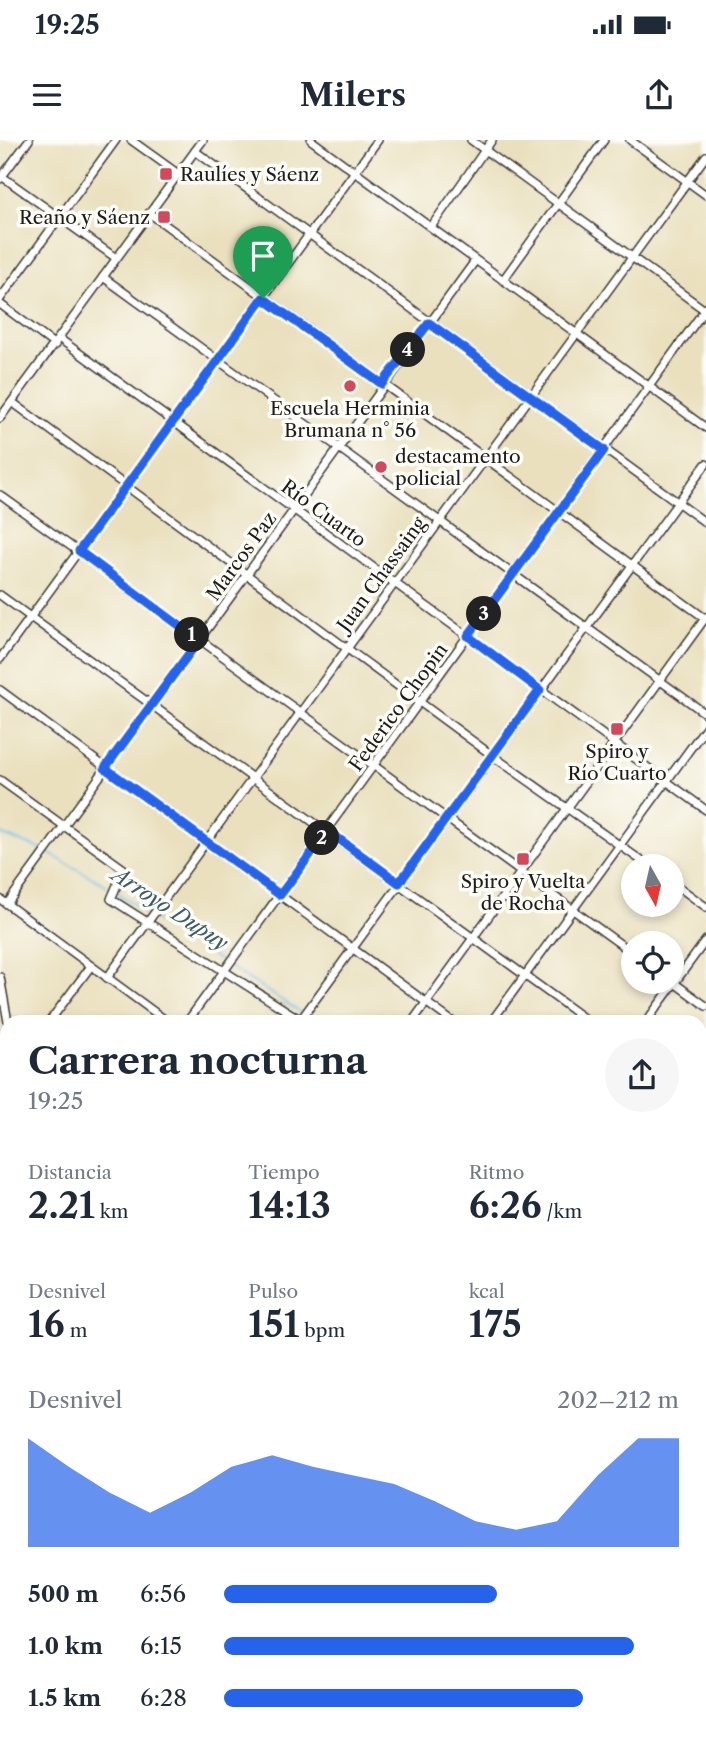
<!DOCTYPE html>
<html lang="es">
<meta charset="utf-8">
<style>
body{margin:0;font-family:"Libre Caslon Text",serif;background:#f6f6f7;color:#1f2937;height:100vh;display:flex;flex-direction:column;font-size:26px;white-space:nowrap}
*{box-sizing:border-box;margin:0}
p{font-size:23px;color:#747a83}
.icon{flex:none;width:38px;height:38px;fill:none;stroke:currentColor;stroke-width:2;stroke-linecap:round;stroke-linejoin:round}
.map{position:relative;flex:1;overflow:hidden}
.sheet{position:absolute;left:0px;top:875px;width:707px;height:726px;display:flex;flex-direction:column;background:#fff;border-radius:21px 21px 0 0;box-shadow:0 4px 10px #0003}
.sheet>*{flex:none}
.needle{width:46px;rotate:172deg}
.fabs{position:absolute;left:621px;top:714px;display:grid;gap:14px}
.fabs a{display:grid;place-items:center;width:63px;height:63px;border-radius:50%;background:#fff;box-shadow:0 4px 10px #0003;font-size:35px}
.pin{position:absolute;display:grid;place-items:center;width:60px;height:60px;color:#fff;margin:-72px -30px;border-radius:50% 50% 50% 0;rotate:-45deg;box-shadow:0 0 7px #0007}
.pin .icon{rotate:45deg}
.km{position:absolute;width:35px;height:35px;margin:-18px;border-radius:50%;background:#222;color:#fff;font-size:19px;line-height:35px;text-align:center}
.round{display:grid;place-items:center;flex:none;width:74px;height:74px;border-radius:37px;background:#f6f6f7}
.summary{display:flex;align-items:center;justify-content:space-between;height:119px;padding:0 28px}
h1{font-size:38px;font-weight:700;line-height:52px}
.figures{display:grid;grid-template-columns:repeat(3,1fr);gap:10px;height:119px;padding:7px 28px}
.figures div{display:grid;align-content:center}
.figures b{font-size:35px;font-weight:700}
.figures small{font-size:19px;font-weight:400}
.figures p{font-size:19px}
.chart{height:196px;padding:14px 28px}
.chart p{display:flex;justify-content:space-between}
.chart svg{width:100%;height:126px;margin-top:7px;fill:#2563eb;opacity:.7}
ul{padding:0 28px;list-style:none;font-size:23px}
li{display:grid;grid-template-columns:112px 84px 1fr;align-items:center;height:52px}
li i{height:18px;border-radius:9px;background:#2563eb}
.status{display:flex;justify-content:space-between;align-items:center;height:49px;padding:0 35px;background:#fff;direction:ltr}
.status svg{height:19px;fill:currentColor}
header{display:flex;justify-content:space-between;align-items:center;height:91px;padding:0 28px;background:#fff;font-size:32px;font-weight:700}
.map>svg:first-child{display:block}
</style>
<div class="status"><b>19:25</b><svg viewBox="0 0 49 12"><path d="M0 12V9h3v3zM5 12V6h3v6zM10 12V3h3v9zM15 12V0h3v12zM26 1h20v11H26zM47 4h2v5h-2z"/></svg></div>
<header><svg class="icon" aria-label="menu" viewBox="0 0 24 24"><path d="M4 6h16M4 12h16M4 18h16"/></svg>Milers<svg class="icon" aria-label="share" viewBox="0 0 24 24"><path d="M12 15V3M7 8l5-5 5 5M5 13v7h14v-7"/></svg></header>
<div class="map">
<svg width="706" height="1600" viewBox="0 0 706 1600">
<rect width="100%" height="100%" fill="#fdfcf7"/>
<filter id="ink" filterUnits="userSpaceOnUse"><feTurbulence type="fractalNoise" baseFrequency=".0143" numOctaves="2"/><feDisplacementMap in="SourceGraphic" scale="14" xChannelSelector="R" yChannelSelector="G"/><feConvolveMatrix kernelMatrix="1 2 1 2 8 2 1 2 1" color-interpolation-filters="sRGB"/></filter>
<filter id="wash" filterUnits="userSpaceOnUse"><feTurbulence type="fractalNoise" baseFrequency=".00686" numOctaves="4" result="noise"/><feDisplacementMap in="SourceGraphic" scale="28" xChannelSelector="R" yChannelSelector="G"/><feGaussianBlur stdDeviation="1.57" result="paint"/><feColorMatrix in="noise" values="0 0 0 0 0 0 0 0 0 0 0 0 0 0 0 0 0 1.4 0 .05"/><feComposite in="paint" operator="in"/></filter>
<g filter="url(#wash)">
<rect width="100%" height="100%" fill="#eae0be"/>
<path fill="#accc74" stroke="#647448" stroke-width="2" d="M7,1358V1426L0,1432V1364Z"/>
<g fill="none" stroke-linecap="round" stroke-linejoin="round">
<g stroke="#67bbe3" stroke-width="2">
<path d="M0,694L43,710"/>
<path d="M48,713L113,749"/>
<path d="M118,753L150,776"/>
<path d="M155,779L227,825"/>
<path d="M231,828L303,874"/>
<path d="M308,877L316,882"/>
<path d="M700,1110L706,1114"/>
</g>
</g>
</g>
<g filter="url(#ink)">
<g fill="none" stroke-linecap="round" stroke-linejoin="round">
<defs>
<g id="street">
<path d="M131,0L177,33"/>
<path d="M311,0L706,288"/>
<path d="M471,0L706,171"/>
<path d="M630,0L706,55"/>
<path d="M195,11L706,383"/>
<path d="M0,35L116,118"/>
<path d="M0,39L29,0"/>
<path d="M149,73L706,479"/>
<path d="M431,87L492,0"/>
<path d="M103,137L706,574"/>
<path d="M503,140L604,0"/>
<path d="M0,159L116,0"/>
<path d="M0,164L55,205"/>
<path d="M60,199L706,670"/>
<path d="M12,262L493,616L649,726"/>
<path d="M0,278L203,0"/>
<path d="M0,355L634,814"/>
<path d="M0,455L589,882"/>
<path d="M0,519L378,0"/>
<path d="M0,550L453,882"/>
<path d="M0,640L124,729L111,759L304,882"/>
<path d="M672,742L706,767"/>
<path d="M0,759L168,882"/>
<path d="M7,764L475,121"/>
<path d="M0,837L8,882"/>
<path d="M107,838L706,16"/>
<path d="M673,842L706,866"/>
<path d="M49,882L91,826"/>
<path d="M187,882L706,168"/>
<path d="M299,882L706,324"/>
<path d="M412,882L706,477"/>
<path d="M491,882L706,587"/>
<path d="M646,882L706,800"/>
<path d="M0,950L7,940"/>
<path d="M0,992L7,997"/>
<path d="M700,1062L706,1054"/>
<path d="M0,1108L7,1113"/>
<path d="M700,1162L706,1166"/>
<path d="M0,1177L7,1167"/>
<path d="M0,1230L7,1235"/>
<path d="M700,1272L706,1276"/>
<path d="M700,1290L706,1281"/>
<path d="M0,1297L7,1296"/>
<path d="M700,1386L706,1390"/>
<path d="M700,1518L706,1510"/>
<path d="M0,1569L7,1559"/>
<path d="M0,1585L7,1591"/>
<path d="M12,1594L20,1600"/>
<path d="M173,1594L181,1600"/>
<path d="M498,1594L506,1600"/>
<path d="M664,1594L672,1600"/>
<path d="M140,1600L145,1594"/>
<path d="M308,1600L312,1594"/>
<path d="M473,1600L477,1594"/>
<path d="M628,1600L644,1598"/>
</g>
<g id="secondary">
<path d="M700,944L706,941"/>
<path d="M700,1353H706"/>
<path d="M0,1361L7,1355"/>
<path d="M266,1594L268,1600"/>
<path d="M333,1594L341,1600"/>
<path d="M644,1600L646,1594"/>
</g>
<g id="primary">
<path d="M700,989L706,986"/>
<path d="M0,1479L7,1473"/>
</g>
</defs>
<use href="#street" stroke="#3b3934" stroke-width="10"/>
<use href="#secondary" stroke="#3b3934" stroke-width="12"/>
<use href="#primary" stroke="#3b3934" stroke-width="13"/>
<use href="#street" stroke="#fff" stroke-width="7"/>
<use href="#secondary" stroke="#fbe6c4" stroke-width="10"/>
<use href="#primary" stroke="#f6c16b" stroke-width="10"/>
<g stroke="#1c1c1c" stroke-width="2" stroke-dasharray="10 5" stroke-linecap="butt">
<path d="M700,962L706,959"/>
<path d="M0,1450L7,1444"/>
</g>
</g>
</g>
<g fill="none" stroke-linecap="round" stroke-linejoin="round" filter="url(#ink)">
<defs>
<path id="route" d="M263,158L382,244L429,183L604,310L468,496L540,550L399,743L328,691L280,755L105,628L199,500L79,411Z"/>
</defs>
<use href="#route" stroke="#fff" stroke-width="14"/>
<use href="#route" stroke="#2563eb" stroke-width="9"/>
</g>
<g fill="#d1495b" stroke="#fdfcf7" stroke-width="2.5">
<rect x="159" y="27" width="14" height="14" rx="3.5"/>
<rect x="157" y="70" width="14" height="14" rx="3.5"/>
<circle cx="350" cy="246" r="7"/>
<circle cx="381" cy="327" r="7"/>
<rect x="610" y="582" width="14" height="14" rx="3.5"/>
<rect x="516" y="712" width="14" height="14" rx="3.5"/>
</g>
<g text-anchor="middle" stroke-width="7" stroke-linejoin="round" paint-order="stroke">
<g font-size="19" fill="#1c1c1c" stroke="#fdfcf7">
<text x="180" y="41" text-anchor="start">Raulíes y Sáenz</text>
<text x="150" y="84" text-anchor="end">Reaño y Sáenz</text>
<text x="350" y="275">Escuela Herminia<tspan x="350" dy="22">Brumana n° 56</tspan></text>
<text x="395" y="323" text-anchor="start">destacamento<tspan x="395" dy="22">policial</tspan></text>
<text x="617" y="618">Spiro y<tspan x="617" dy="22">Río Cuarto</tspan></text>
<text x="523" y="748">Spiro y Vuelta<tspan x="523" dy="22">de Rocha</tspan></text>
</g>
<g font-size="19" fill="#1c1c1c" stroke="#fdfcf7">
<text transform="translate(324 373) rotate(36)" y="7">Río Cuarto</text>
<text transform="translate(241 416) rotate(-54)" y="7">Marcos Paz</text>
<text transform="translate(381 434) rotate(-54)" y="7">Juan Chassaing</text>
<text transform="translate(398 567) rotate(-54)" y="7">Federico Chopin</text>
</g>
<g font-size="21" font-style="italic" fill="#3a5c6c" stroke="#fdfcf7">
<text transform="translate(170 769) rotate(33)" y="7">Arroyo Dupuy</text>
</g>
</g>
</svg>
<div class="fabs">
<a><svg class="needle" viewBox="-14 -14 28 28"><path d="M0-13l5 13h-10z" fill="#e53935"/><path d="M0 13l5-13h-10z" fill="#747a83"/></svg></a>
<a><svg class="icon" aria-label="locate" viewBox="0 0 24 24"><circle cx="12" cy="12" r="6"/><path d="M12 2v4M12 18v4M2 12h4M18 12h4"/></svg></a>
</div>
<div class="pin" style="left:263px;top:158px;background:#1e9e55"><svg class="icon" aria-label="arrive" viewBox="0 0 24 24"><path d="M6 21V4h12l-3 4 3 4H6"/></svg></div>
<b class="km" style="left:192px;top:495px">1</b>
<b class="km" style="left:322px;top:698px">2</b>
<b class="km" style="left:484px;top:474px">3</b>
<b class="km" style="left:408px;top:210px">4</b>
<section class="sheet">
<div class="summary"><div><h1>Carrera nocturna</h1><p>19:25</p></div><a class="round"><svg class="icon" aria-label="share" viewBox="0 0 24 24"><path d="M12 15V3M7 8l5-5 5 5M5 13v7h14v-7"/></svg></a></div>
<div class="figures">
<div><p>Distancia</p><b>2.21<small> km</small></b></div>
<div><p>Tiempo</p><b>14:13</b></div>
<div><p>Ritmo</p><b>6:26<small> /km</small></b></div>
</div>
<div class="figures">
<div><p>Desnivel</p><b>16<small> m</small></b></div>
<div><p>Pulso</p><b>151<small> bpm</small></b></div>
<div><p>kcal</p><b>175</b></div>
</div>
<div class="chart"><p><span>Desnivel</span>202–212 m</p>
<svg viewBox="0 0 160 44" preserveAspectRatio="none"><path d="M0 44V6L10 16L20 25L30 32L40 25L50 16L60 12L70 16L80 19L90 22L100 28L110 35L120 38L130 35L140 19L150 6L160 6V44z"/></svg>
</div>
<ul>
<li><b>500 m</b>6:56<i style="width:60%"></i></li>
<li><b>1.0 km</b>6:15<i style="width:90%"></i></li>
<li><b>1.5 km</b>6:28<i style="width:79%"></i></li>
</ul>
</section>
</div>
